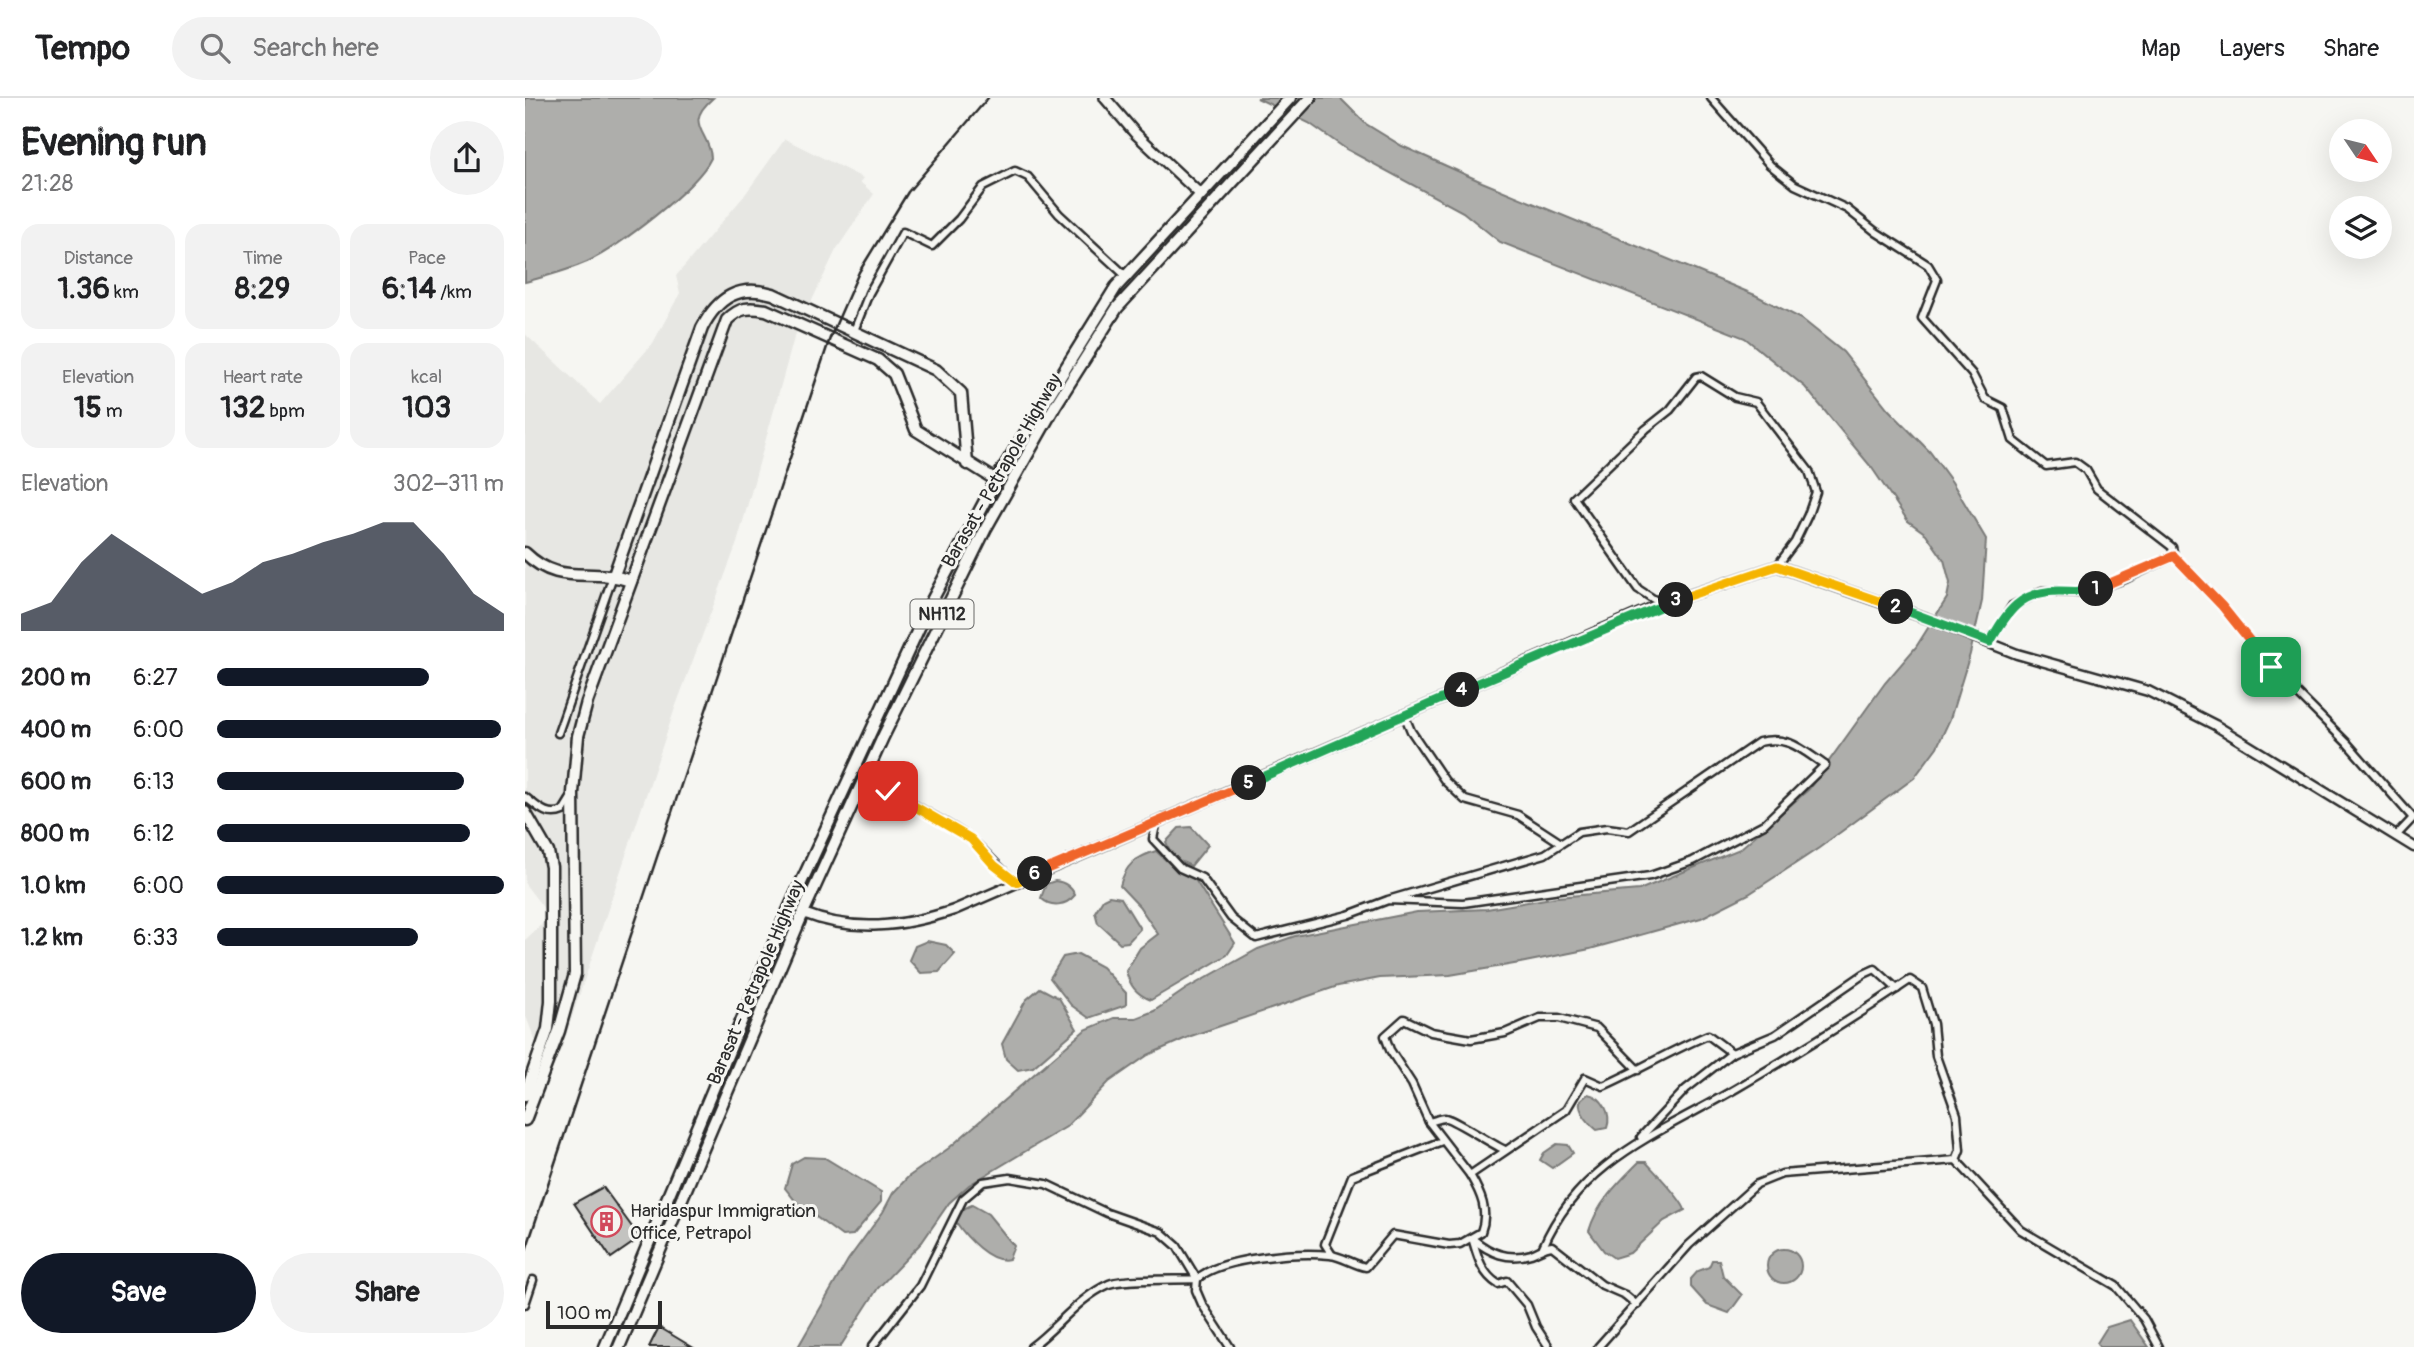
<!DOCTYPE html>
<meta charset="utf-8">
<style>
body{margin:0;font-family:Pangolin,sans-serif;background:#f2f2f2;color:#202124;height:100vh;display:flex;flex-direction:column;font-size:26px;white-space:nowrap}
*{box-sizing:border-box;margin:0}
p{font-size:23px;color:#757577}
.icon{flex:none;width:38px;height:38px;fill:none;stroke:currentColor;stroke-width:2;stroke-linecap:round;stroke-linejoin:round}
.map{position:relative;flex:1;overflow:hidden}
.side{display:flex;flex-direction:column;background:#fff;width:525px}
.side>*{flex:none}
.needle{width:46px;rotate:125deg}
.controls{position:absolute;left:1804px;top:21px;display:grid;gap:14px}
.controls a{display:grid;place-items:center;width:63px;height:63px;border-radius:50%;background:#fff;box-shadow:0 7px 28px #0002;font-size:35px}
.scale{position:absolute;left:21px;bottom:18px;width:116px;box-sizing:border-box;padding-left:7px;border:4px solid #2b2b2b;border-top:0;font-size:19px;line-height:24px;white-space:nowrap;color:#2b2b2b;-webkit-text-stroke:5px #f6f6f2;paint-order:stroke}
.pin{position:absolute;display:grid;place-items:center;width:60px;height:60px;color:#fff;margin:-30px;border-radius:14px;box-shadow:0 4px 10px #0006}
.km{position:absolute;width:35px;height:35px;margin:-18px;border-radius:50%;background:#222;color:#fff;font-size:19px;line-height:35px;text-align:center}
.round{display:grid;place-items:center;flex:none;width:74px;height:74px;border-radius:37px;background:#f2f2f2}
.overview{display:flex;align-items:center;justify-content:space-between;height:119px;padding:0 21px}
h1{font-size:38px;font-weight:700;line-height:52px}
.figures{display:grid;grid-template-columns:repeat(3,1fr);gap:10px;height:119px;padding:7px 21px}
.figures div{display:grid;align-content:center;border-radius:18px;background:#f2f2f2;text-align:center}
.figures b{font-size:30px;font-weight:700}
.figures small{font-size:19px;font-weight:400}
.figures p{font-size:19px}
.chart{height:196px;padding:14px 21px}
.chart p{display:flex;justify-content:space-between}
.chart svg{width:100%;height:126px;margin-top:7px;fill:#111827;opacity:.7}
.button{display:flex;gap:14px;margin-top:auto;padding:14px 21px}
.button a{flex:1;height:80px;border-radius:42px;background:#111827;color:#fff;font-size:28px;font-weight:700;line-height:80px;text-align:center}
.button a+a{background:#f2f2f2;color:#202124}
ul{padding:0 21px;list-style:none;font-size:23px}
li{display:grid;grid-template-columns:112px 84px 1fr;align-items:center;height:52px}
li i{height:18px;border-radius:9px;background:#111827}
header{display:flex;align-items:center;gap:42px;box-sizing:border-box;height:98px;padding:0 35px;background:#fff;border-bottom:2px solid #e0e0e0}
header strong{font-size:33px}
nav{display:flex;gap:38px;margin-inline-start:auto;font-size:24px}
.search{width:490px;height:63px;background:#f2f2f2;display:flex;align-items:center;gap:18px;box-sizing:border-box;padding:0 24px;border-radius:38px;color:#757577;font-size:26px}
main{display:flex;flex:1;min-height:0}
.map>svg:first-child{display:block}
</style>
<header>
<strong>Tempo</strong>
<div class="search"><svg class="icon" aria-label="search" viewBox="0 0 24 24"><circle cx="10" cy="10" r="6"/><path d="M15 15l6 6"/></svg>Search here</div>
<nav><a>Map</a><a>Layers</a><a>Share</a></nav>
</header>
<main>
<section class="side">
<div class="overview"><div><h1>Evening run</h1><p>21:28</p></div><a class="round"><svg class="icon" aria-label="share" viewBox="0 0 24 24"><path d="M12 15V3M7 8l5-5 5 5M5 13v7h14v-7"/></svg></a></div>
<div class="figures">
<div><p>Distance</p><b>1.36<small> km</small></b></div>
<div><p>Time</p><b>8:29</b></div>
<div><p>Pace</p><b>6:14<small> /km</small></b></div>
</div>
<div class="figures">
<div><p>Elevation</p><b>15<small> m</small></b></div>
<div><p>Heart rate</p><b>132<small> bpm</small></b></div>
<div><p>kcal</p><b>103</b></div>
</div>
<div class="chart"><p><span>Elevation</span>302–311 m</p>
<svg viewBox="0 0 160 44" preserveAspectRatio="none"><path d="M0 44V38L10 34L20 20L30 10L40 17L50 24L60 31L70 27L80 20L90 17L100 13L110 10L120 6L130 6L140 17L150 31L160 38V44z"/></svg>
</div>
<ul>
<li><b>200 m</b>6:27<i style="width:74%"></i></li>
<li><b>400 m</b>6:00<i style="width:99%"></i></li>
<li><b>600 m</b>6:13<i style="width:86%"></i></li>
<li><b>800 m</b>6:12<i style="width:88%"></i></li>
<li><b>1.0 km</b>6:00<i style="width:100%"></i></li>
<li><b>1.2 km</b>6:33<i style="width:70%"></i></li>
</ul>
<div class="button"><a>Save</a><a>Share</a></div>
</section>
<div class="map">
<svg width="1889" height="1249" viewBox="0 0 1889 1249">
<rect width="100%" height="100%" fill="#f6f6f2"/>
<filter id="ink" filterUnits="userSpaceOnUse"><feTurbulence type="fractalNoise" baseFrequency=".0143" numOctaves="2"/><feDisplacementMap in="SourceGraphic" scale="14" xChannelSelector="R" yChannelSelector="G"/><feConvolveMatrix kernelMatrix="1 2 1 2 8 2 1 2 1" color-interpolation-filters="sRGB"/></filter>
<g filter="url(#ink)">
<path fill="#e7e7e3" d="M260,41L338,80L335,84L349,96L311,152L269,240L212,445L150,610L36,952L10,942L0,916V842L20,823V812L0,786V236L75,306L128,245L155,195L151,178L219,98Z"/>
<g fill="#aeaeab" stroke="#7a7a78" stroke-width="2">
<path d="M0,0H188C157,27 185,33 186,60C172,90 93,149 62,164C42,173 21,178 0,184Z"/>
<path d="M732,0H815L841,26L877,48L957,84L1230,197L1277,221L1318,254L1363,311L1405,354L1427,384L1461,441L1457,503L1445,556L1425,621L1412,649L1389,680L1294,750L1224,796L1176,820L1065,851L995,865L925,877L855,880L813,888L666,938L623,957L584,984L541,1029L444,1087L424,1105L397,1144L353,1190L315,1249H273L323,1162L358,1114L368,1095L383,1079L424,1050L560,932L589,920H611L629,913L661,891L733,851L770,838L892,814L962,811L1032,799L1114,792L1215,751L1284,691L1360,585L1391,549L1422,500L1425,485L1419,462L1401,436L1383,423L1347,370L1280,289L1220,240L975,144L938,114L821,51L784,25Z"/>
<path d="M666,729L683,747L666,768L648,760L641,744L654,730Z"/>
<path d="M631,753L646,767L669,780L710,845L702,857L626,902C611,896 605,888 601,873L615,850L633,836L614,808L595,788C600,767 611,759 631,753Z"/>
<path d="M530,783C540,784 546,788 550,797C541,808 526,810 516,800L521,786Z"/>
<path d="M584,798L596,800L615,831L603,844L595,845L573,825L570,814L578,801Z"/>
<path d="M402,843L421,847L430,856L414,874L396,875L384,862L390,848Z"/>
<path d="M553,856L577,869L601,895V907L564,920L546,907L525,880L538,859Z"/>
<path d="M515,890L534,900L552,931L508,969L493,972L481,961L477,946L501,902Z"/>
<path d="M1063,996C1078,999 1087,1016 1082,1030L1072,1032C1064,1026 1053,1013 1055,1003Z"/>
<path d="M1032,1046L1043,1047L1048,1055L1027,1070L1015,1062L1019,1055Z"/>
<path d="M279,1059L300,1060L356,1094V1104L328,1137L317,1138L272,1105L260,1090L267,1066Z"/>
<path d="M1114,1064H1121C1130,1074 1157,1101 1160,1112L1139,1123L1105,1155L1089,1160L1079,1153L1064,1133C1072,1105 1094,1084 1114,1064Z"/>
<path d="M447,1107L463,1116L489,1148L484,1161C465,1166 441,1139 431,1124C434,1115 438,1110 447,1107Z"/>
<circle cx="1259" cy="1168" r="17"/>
<path d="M1187,1162H1194L1198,1178L1217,1197L1204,1215L1182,1207L1166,1189V1181L1173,1173L1184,1169Z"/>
<path d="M1605,1222L1624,1249H1574L1572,1245L1582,1229Z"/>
</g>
<g fill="#c3c3c0" stroke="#2b2b2b" stroke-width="2">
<path d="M78,1089L115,1140L86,1160L49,1105Z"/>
<path d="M134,1229L167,1249H124Z"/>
</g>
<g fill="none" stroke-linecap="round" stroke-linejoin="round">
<defs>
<g id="minor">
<path d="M1186,0L1245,67L1270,87L1322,111L1351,134L1403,167L1412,182L1397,220L1447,276L1460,301L1478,310L1488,342L1521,368L1550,364L1561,372L1572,391L1647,449L1649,458"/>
<path d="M329,233L344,195L378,134L407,148L434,121L458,89L490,73L503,79L534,116L601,178"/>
<path d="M1136,506L1113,491L1049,400L1121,331L1145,312L1171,279L1176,278L1210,299L1231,304L1284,373L1291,394L1283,417L1270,444L1252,468"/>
<path d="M1465,544L1487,508L1517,493L1558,495L1600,481L1649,458L1697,508L1746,569L1822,645L1888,720L1871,738"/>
<path d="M879,616L886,633L920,683L940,702L993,717L1036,745"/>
<path d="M33,635L88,478"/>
<path d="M342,676C373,701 410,717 443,739C456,748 475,772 491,784"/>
<path d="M0,699C12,708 22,720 38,713L46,700"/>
<path d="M631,727L628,741L655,770L677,780L706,820L731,840L823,817L863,802L1020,756L1054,734L1082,730L1104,733L1234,644C1263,637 1276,651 1300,667L1239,726L1168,763L1125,778L938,805L863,802"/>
<path d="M1113,972L1072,930L1034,920H1015L980,935L946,941L906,934L879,921L860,938L865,952L887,986L904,1024L945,1077L1041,1012L1060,980L1078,988C1114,972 1147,952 1183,937L1207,955"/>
<path d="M904,1024C909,1023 915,1020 920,1020C927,1020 968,1047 980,1052"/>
<path d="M1116,1039L1161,991L1207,955L1250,937L1339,876L1350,871L1372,891"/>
<path d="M948,1141C965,1155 983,1163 1006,1156C1014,1153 1019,1149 1027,1148L1077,1187L1100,1197L1112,1207"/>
<path d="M948,1143C953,1160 957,1176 973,1186L982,1183L1002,1207L1011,1229L1024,1249"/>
<path d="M1018,1149C1055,1062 1137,1034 1212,990C1270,956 1329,920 1385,882L1397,890L1408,926L1411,958L1432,1017L1435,1052L1431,1062"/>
<path d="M807,1157L800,1146L827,1078L917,1043"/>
<path d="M0,1206L8,1182"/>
<path d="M347,1249L395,1188L438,1101L458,1084L485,1080L521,1086L582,1115L636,1134L652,1148L672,1181C654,1182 597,1180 584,1186C553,1200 532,1230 506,1249"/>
<path d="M705,1249L677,1206L671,1192L672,1181C696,1159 773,1154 805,1157C817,1158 829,1167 841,1169L868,1137L924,1147L935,1146L956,1134C964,1113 956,1096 945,1077"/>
<path d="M1073,1249L1164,1147L1232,1086L1257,1076L1431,1062L1496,1132L1591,1188L1619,1221L1634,1249"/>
</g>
<path id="tertiary" d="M278,815C329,835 378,829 429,812L1129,509L1252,468L1401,520L1492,556L1623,593L1690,627L1889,749"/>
<path id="secondary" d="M580,0L610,35L676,97"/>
<g id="trunk">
<path d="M0,455C36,490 64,468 106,483"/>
<path d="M89,477L177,230C193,199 214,186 248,196L411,272L436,295L442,366"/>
<path d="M0,714L23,754L26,769V903L23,931L0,997"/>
<path d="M0,1022L34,933L50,876L48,695L53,638L62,604L202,222C215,209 224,209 241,212L353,262L369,276L391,332L471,382"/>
<path d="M80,1249L257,826L404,508L471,382L591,189L765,0"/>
<path d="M94,1249L278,815L358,639L461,430L530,308L592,210L785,0"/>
</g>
</defs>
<use href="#minor" stroke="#2b2b2b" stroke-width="11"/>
<use href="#tertiary" stroke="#2b2b2b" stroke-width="13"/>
<use href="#secondary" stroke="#2b2b2b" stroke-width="14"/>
<use href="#trunk" stroke="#2b2b2b" stroke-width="15"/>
<use href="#minor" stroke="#f6f6f2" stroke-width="6"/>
<use href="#tertiary" stroke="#f6f6f2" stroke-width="8"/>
<use href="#secondary" stroke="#f6f6f2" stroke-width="9"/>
<use href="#trunk" stroke="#f6f6f2" stroke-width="10"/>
<path stroke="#2b2b2b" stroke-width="2.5" d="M0,1155L305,240L334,174L383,94L463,0"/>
</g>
</g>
<g fill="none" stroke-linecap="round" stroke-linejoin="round" filter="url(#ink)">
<defs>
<path id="split-1" d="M1571,491L1649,458L1697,508L1746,569"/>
<path id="split-2" d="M1371,509L1465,544C1482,514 1495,493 1534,493C1547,493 1558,495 1571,491"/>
<path id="split-3" d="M1151,502L1252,468L1371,509"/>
<path id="split-4" d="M937,592L1151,502"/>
<path id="split-5" d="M724,685L937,592"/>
<path id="split-6" d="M510,776L724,685"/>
<path id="split-7" d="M363,693L446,741L469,767L491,784L510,776"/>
</defs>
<use href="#split-1" stroke="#fff" stroke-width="14"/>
<use href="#split-2" stroke="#fff" stroke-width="14"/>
<use href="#split-3" stroke="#fff" stroke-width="14"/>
<use href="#split-4" stroke="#fff" stroke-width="14"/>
<use href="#split-5" stroke="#fff" stroke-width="14"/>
<use href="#split-6" stroke="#fff" stroke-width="14"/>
<use href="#split-7" stroke="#fff" stroke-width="14"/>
<use href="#split-1" stroke="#f0652b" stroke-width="9"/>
<use href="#split-2" stroke="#22a559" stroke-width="9"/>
<use href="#split-3" stroke="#f5b400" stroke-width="9"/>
<use href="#split-4" stroke="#22a559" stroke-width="9"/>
<use href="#split-5" stroke="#22a559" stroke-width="9"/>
<use href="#split-6" stroke="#f0652b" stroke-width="9"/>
<use href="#split-7" stroke="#f5b400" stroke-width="9"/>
</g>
<defs>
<symbol id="building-ring" viewBox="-11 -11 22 22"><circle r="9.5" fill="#f6f6f2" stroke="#d1495b" stroke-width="1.5"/><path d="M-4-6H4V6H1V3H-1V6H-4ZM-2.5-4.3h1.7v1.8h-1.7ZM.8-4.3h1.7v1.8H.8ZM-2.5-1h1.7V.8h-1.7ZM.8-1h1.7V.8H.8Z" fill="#d1495b"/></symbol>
</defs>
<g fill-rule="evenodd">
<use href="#building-ring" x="64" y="1106" width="35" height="35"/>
</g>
<g text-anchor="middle" stroke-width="6" stroke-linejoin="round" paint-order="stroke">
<rect fill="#f6f6f2" stroke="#686867" stroke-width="2" x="385.5" y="501.5" width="63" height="29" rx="5"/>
<g font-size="18" font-weight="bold" fill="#2b2b2b">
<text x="417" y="522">NH112</text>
</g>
<g font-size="19" fill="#2b2b2b" stroke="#f6f6f2">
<text transform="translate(476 372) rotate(-60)" y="7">Barasat - Petrapole Highway</text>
<text transform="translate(230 884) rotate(-67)" y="7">Barasat - Petrapole Highway</text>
</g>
<g font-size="19" fill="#2b2b2b" stroke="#f6f6f2" text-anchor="start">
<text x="105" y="1119">Haridaspur Immigration<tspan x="105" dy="22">Office, Petrapol</tspan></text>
</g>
</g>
</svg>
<div class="controls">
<a><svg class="needle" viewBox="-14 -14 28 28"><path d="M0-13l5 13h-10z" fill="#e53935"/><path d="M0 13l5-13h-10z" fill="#757577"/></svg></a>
<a><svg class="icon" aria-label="layers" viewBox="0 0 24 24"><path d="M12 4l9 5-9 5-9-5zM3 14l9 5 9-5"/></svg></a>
</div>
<div class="scale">100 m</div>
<div class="pin" style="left:1746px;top:569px;background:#1e9e55"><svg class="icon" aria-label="arrive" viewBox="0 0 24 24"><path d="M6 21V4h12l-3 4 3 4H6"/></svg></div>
<div class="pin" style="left:363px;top:693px;background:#d93025"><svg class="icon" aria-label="check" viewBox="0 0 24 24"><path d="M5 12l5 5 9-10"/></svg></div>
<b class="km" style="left:1571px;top:491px">1</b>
<b class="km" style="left:1371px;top:509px">2</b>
<b class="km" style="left:1151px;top:502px">3</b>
<b class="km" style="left:937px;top:592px">4</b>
<b class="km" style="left:724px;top:685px">5</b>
<b class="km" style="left:510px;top:776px">6</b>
</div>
</main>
